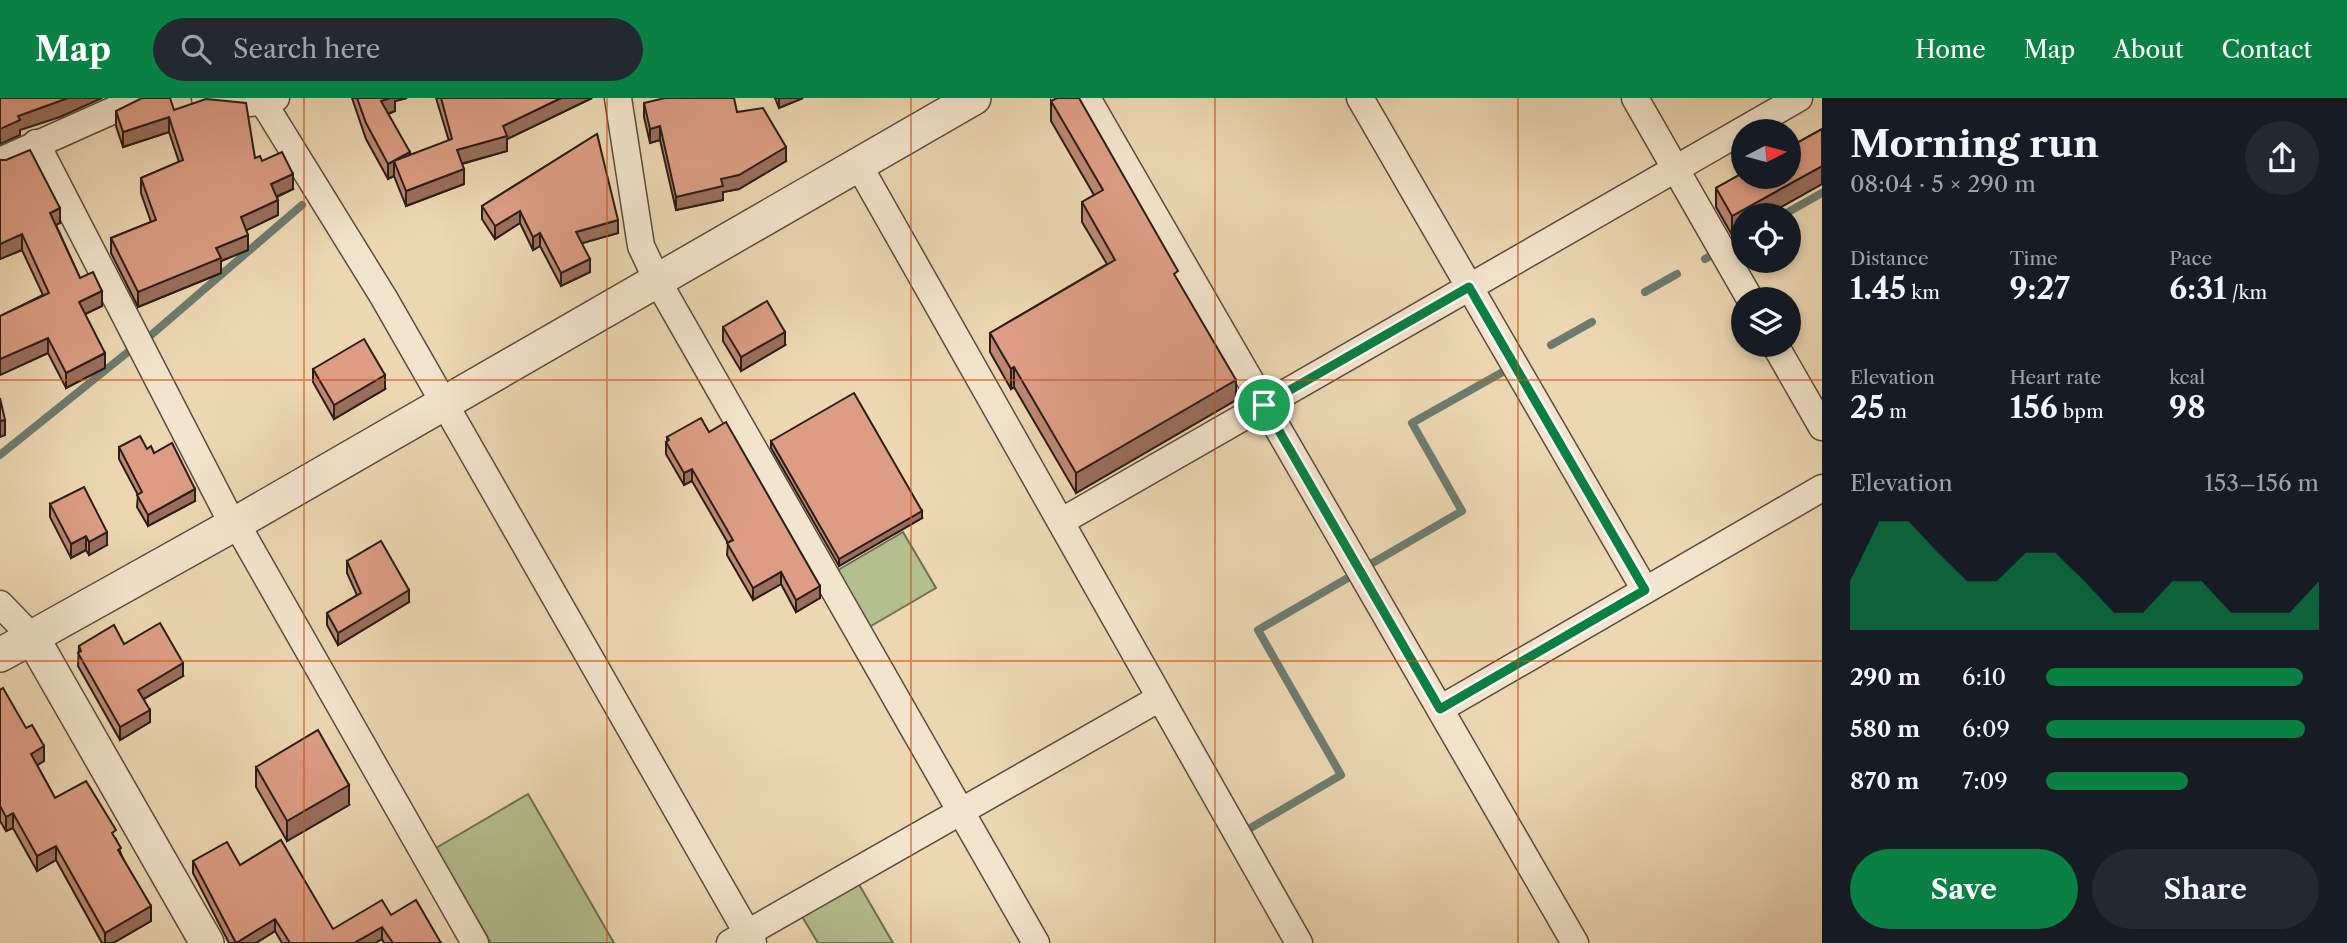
<!DOCTYPE html>
<meta charset="utf-8">
<style>
body{margin:0;font-family:"Libre Caslon Text",serif;background:#242831;color:#f1f3f6;height:100vh;display:flex;flex-direction:column;font-size:26px;white-space:nowrap}
*{box-sizing:border-box;margin:0}
p{font-size:23px;color:#9ea1a6}
.icon{flex:none;width:38px;height:38px;fill:none;stroke:currentColor;stroke-width:2;stroke-linecap:round;stroke-linejoin:round}
.map{position:relative;flex:1;overflow:hidden}
.sheet{display:flex;flex-direction:column;background:#171b24;width:525px}
.sheet>*{flex:none}
.needle{width:46px;rotate:84deg}
.controls{position:absolute;left:1731px;top:21px;display:grid;gap:14px}
.controls a{display:grid;place-items:center;width:70px;height:70px;border-radius:50%;background:#171b24;box-shadow:0 4px 10px #0003;font-size:35px}
.pin{position:absolute;display:grid;place-items:center;width:60px;height:60px;color:#fff;margin:-30px;border:4px solid #fff;border-radius:50%;box-shadow:0 2px 7px #0007}
.round{display:grid;place-items:center;flex:none;width:74px;height:74px;border-radius:37px;background:#242831}
.summary{display:flex;align-items:center;justify-content:space-between;height:119px;padding:0 28px}
h1{font-size:38px;font-weight:800;line-height:52px}
.figures{display:grid;grid-template-columns:repeat(3,1fr);gap:10px;height:119px;padding:7px 28px}
.figures div{display:grid;align-content:center}
.figures b{font-size:30px;font-weight:800}
.figures small{font-size:19px;font-weight:400}
.figures p{font-size:19px}
.chart{height:196px;padding:14px 28px}
.chart p{display:flex;justify-content:space-between}
.chart svg{width:100%;height:126px;margin-top:7px;fill:#0b8043;opacity:.7}
.cta{display:flex;gap:14px;margin-top:auto;padding:14px 28px}
.cta a{flex:1;height:80px;border-radius:42px;background:#0b8043;color:#fff;font-size:28px;font-weight:800;line-height:80px;text-align:center}
.cta a+a{background:#242831;color:#f1f3f6}
ul{padding:0 28px;list-style:none;font-size:23px}
li{display:grid;grid-template-columns:112px 84px 1fr;align-items:center;height:52px}
li i{height:18px;border-radius:9px;background:#0b8043}
header{display:flex;align-items:center;gap:42px;box-sizing:border-box;height:98px;padding:0 35px;background:#0b8043;color:#fff}
header strong{font-size:33px}
nav{display:flex;gap:38px;margin-inline-start:auto;font-size:24px}
.search{width:490px;height:63px;background:#242831;display:flex;align-items:center;gap:18px;box-sizing:border-box;padding:0 24px;border-radius:38px;color:#9ea1a6;font-size:26px}
main{display:flex;flex:1;min-height:0}
.map>svg:first-child{display:block}
</style>
<header>
<strong>Map</strong>
<div class="search"><svg class="icon" aria-label="search" viewBox="0 0 24 24"><circle cx="10" cy="10" r="6"/><path d="M15 15l6 6"/></svg>Search here</div>
<nav><a>Home</a><a>Map</a><a>About</a><a>Contact</a></nav>
</header>
<main>
<div class="map">
<svg width="1822" height="845" viewBox="0 0 1822 845">
<rect width="100%" height="100%" fill="#ecd7b2"/>
<filter id="stains"><feTurbulence type="fractalNoise" baseFrequency=".00286" numOctaves="4"/><feColorMatrix values="0 0 0 0 .2 0 0 0 0 .09 0 0 0 0 .02 0 0 0 .5 -.17"/></filter>
<radialGradient id="worn" r=".72"><stop offset=".6" stop-color="#630" stop-opacity="0"/><stop offset="1" stop-color="#630" stop-opacity=".3"/></radialGradient>
<g fill="#b4bf8f" stroke="#6f6e54" stroke-width="2">
<path d="M903,434L936,490L866,531L833,475Z"/>
<path d="M528,696L614,845H491L436,750Z"/>
<path d="M857,783L893,845H818L800,815Z"/>
</g>
<g fill="none" stroke-linecap="round" stroke-linejoin="round">
<g stroke="#6d7c6f" stroke-width="8">
<path d="M1783,117L1822,95"/>
<path d="M1734,145L1743,140"/>
<path d="M1705,161L1712,157"/>
<path d="M1645,194L1677,176"/>
<path d="M150,238L302,107"/>
<path d="M1551,247L1592,224"/>
<path d="M0,357L128,254"/>
<path d="M1369,467L1462,413L1412,325L1508,271"/>
<path d="M1247,732L1341,677L1258,532L1353,477"/>
</g>
<defs>
<g id="minor">
<path d="M205,0C229,5 252,8 276,0"/>
<path d="M618,0L641,148L657,182L1036,845"/>
<path d="M1087,0L1575,845"/>
<path d="M1360,0L1645,492"/>
<path d="M1635,0L1750,201"/>
<path d="M263,4L384,200L753,845"/>
<path d="M36,45L233,427"/>
<path d="M0,63L141,0"/>
<path d="M858,66L1299,845"/>
<path d="M1775,247L1822,329"/>
<path d="M1062,423L1799,0"/>
<path d="M236,425L475,845"/>
<path d="M0,506L32,539"/>
<path d="M1440,611L1822,390"/>
<path d="M730,845L1160,600"/>
</g>
<g id="tertiary">
<path d="M32,539L207,845"/>
<path d="M0,557L233,427L974,0"/>
</g>
</defs>
<use href="#minor" stroke="#5a4c3f" stroke-width="29"/>
<use href="#tertiary" stroke="#5a4c3f" stroke-width="36"/>
<use href="#minor" stroke="#f3e5cd" stroke-width="26"/>
<use href="#tertiary" stroke="#f3e5cd" stroke-width="33"/>
</g>
<g fill="#bd8772" stroke="#2a1e19" stroke-width="2">
<path d="M352,0H407L395,3V13L388,16L410,57L449,43L436,0H592L507,41V53L462,66L464,86L406,108L394,78L388,81L366,41Z"/>
<path d="M775,0H803L779,10Z"/>
<path d="M1051,3L1178,183L1236,302L1076,395L1014,289L1011,291L990,254V235L1107,166L1082,124V104L1094,97L1051,23Z"/>
<path d="M644,5L737,14L786,63L739,91L723,94V102L676,112L660,42L650,45L644,19Z"/>
<path d="M174,12L255,60L262,63L293,91L277,99L278,117L246,132L248,152L221,163V175L138,209L111,155V140L151,124L141,95V80L179,64L169,34L123,49L116,28V13Z"/>
<path d="M1822,31L1732,137L1716,109V90Z"/>
<path d="M597,36L618,135L582,145L590,174L561,188L540,148L533,152L520,125L495,141L482,121V108Z"/>
<path d="M0,62L60,125L56,127L80,180L102,208L85,216L105,270L66,290L48,255L0,277V218L43,197L22,152L0,161Z"/>
<path d="M723,229L785,247L741,273L723,243Z"/>
<path d="M313,271L385,291L334,321L313,284Z"/>
<path d="M709,334L820,500L796,514L781,486L753,502L727,457L728,445L692,383L684,387L666,356V344L667,343V339Z"/>
<path d="M771,343L922,420L839,468L771,350Z"/>
<path d="M119,349L147,351L154,355L195,403L148,428L137,409L138,397L119,361Z"/>
<path d="M50,406L107,447L89,457L86,452L71,460L50,419Z"/>
<path d="M347,463L409,504L338,547L327,527V515L357,497L347,475Z"/>
<path d="M124,546L183,578L144,601L150,624L120,642L78,568L79,548Z"/>
<path d="M0,592L44,663L37,667L55,700L116,741L121,756L151,823L113,845H102L56,762L37,773L13,730L6,733L0,723Z"/>
<path d="M256,669L349,707L287,743L256,689Z"/>
<path d="M193,763L240,767L333,831L391,817L441,845H384L382,841L375,845H282L275,833L256,845H229L193,775Z"/>
</g>
<g fill="#9a6e5c" stroke="#2a1e19" stroke-width="2">
<path d="M68,0H102L60,19L20,32V37L0,46V31L18,18Z"/>
<path d="M390,0H407L395,3V13L381,18V3Z"/>
<path d="M561,0H592L507,41V53L457,67V52L503,28Z"/>
<path d="M779,0H803L779,10Z"/>
<path d="M169,19V34L123,49V34Z"/>
<path d="M660,28V42L650,45V31Z"/>
<path d="M786,49V63L739,91L723,94V102L676,112V99L721,81Z"/>
<path d="M410,54V69L394,63V78L388,81V66Z"/>
<path d="M1822,68V86L1767,117H1743V131L1732,137V118Z"/>
<path d="M464,71V86L406,108V93Z"/>
<path d="M293,76V91L271,101V86Z"/>
<path d="M278,102V117L241,135V119Z"/>
<path d="M60,110V125L50,130V115Z"/>
<path d="M520,113V125L495,141V128Z"/>
<path d="M618,122V135L576,147V134Z"/>
<path d="M540,135V148L533,152V139Z"/>
<path d="M22,136V152L0,161V146Z"/>
<path d="M248,137V152L221,163V175L138,209V194L216,150Z"/>
<path d="M590,161V174L561,188V175Z"/>
<path d="M102,193V208L79,219V204Z"/>
<path d="M785,234V247L741,273V259Z"/>
<path d="M48,240V255L0,277V261Z"/>
<path d="M105,255V270L66,290V275Z"/>
<path d="M1014,269V289L1011,291V271Z"/>
<path d="M385,277V291L334,321V307Z"/>
<path d="M1236,282V302L1076,395V375Z"/>
<path d="M5,322V337L0,339V323Z"/>
<path d="M692,371V383L684,387V375Z"/>
<path d="M195,391V403L148,428V417Z"/>
<path d="M922,413V420L839,468V461Z"/>
<path d="M107,434V447L89,457V444Z"/>
<path d="M86,438V452L71,460V446Z"/>
<path d="M781,474V486L753,502V490Z"/>
<path d="M820,488V500L796,514V502Z"/>
<path d="M409,492V504L338,547V535Z"/>
<path d="M183,565V578L138,604V592Z"/>
<path d="M150,612V624L120,642V629Z"/>
<path d="M44,648V663L31,671V656Z"/>
<path d="M349,687V707L287,743V723Z"/>
<path d="M13,715V730L6,733V719Z"/>
<path d="M56,748V762L37,773V758Z"/>
<path d="M151,808V823L113,845H105V835Z"/>
<path d="M275,821V833L256,845H236Z"/>
<path d="M382,829V841L375,845H354Z"/>
</g>
<g fill="#dc9d84" stroke="#2a1e19" stroke-width="2">
<path d="M0,0H68L18,18L20,22L0,31Z"/>
<path d="M142,0H170L174,12L206,1L246,5L255,60L260,58L262,63L282,54L293,76L271,86L278,102L241,119L248,137L216,150L221,160L138,194L111,140L156,122L141,80L183,62L169,19L123,34L116,13Z"/>
<path d="M357,0H390L381,3L410,54L388,66L366,25Z"/>
<path d="M441,0H561L503,28L507,38L457,52L464,71L406,93L394,63L452,41Z"/>
<path d="M665,0H734L737,14L763,10L786,49L739,77L721,81L723,88L676,99L660,28L650,31L644,5Z"/>
<path d="M1057,0H1079L1178,173L1174,176L1236,282L1076,375L1014,269L1011,271L990,235L1115,162L1082,104L1103,92L1051,3Z"/>
<path d="M1822,31V68L1732,118L1716,90L1743,75V79H1788V50Z"/>
<path d="M597,36L618,122L576,134L590,161L561,175L540,135L533,139L520,113L495,128L482,108Z"/>
<path d="M30,52L60,110L50,115L80,180L93,174L102,193L79,204L105,255L66,275L48,240L0,261V218L49,195L22,136L0,146V62H6Z"/>
<path d="M767,203L785,234L741,259L723,229Z"/>
<path d="M364,241L385,277L334,307L313,271Z"/>
<path d="M854,295L922,413L839,461L771,343Z"/>
<path d="M0,300L5,322L0,323Z"/>
<path d="M701,320L709,334L726,324L820,488L796,502L781,474L753,490L727,445L733,442L692,371L684,375L666,344L669,342L667,339Z"/>
<path d="M140,338L147,351L151,348L154,355L172,345L195,391L148,417L137,397L142,394L119,349Z"/>
<path d="M84,389L107,434L89,444L86,438L71,446L50,406Z"/>
<path d="M381,443L409,492L338,535L327,515L361,495L347,463Z"/>
<path d="M160,525L183,565L138,592L150,612L120,629L78,555L81,553L79,548L114,527L124,546Z"/>
<path d="M3,590L26,630L32,627L44,648L31,656L55,700L86,683L116,732L112,735L121,750L118,752L151,808L105,835L56,748L37,758L13,715L6,719L0,708V592Z"/>
<path d="M318,632L349,687L287,723L256,669Z"/>
<path d="M281,742L333,831L382,802L391,817L416,802L441,845H393L382,829L354,845H290L275,821L236,845L193,763L227,744L240,767Z"/>
</g>
<g fill="none" stroke-linecap="round" stroke-linejoin="round">
<defs>
<path id="route" d="M1469,189L1645,492L1440,611L1264,307Z"/>
</defs>
<use href="#route" stroke="#fff" stroke-width="14"/>
<use href="#route" stroke="#0b8043" stroke-width="9"/>
</g>
<path fill="none" stroke="#cc500e" stroke-width="2" stroke-opacity="0.55" d="M304,0V845M607,0V845M911,0V845M1215,0V845M1518,0V845M0,282H1822M0,563H1822"/>
<rect width="100%" height="100%" filter="url(#stains)"/>
<rect width="100%" height="100%" fill="url(#worn)"/>
</svg>
<div class="controls">
<a><svg class="needle" viewBox="-14 -14 28 28"><path d="M0-13l5 13h-10z" fill="#e53935"/><path d="M0 13l5-13h-10z" fill="#9ea1a6"/></svg></a>
<a><svg class="icon" aria-label="locate" viewBox="0 0 24 24"><circle cx="12" cy="12" r="6"/><path d="M12 2v4M12 18v4M2 12h4M18 12h4"/></svg></a>
<a><svg class="icon" aria-label="layers" viewBox="0 0 24 24"><path d="M12 4l9 5-9 5-9-5zM3 14l9 5 9-5"/></svg></a>
</div>
<div class="pin" style="left:1264px;top:307px;background:#1e9e55"><svg class="icon" aria-label="arrive" viewBox="0 0 24 24"><path d="M6 21V4h12l-3 4 3 4H6"/></svg></div>
</div>
<section class="sheet">
<div class="summary"><div><h1>Morning run</h1><p>08:04 · 5 × 290 m</p></div><a class="round"><svg class="icon" aria-label="share" viewBox="0 0 24 24"><path d="M12 15V3M7 8l5-5 5 5M5 13v7h14v-7"/></svg></a></div>
<div class="figures">
<div><p>Distance</p><b>1.45<small> km</small></b></div>
<div><p>Time</p><b>9:27</b></div>
<div><p>Pace</p><b>6:31<small> /km</small></b></div>
</div>
<div class="figures">
<div><p>Elevation</p><b>25<small> m</small></b></div>
<div><p>Heart rate</p><b>156<small> bpm</small></b></div>
<div><p>kcal</p><b>98</b></div>
</div>
<div class="chart"><p><span>Elevation</span>153–156 m</p>
<svg viewBox="0 0 160 44" preserveAspectRatio="none"><path d="M0 44V27L10 6L20 6L30 17L40 27L50 27L60 17L70 17L80 27L90 38L100 38L110 27L120 27L130 38L140 38L150 38L160 27V44z"/></svg>
</div>
<ul>
<li><b>290 m</b>6:10<i style="width:94%"></i></li>
<li><b>580 m</b>6:09<i style="width:95%"></i></li>
<li><b>870 m</b>7:09<i style="width:52%"></i></li>
</ul>
<div class="cta"><a>Save</a><a>Share</a></div>
</section>
</main>
